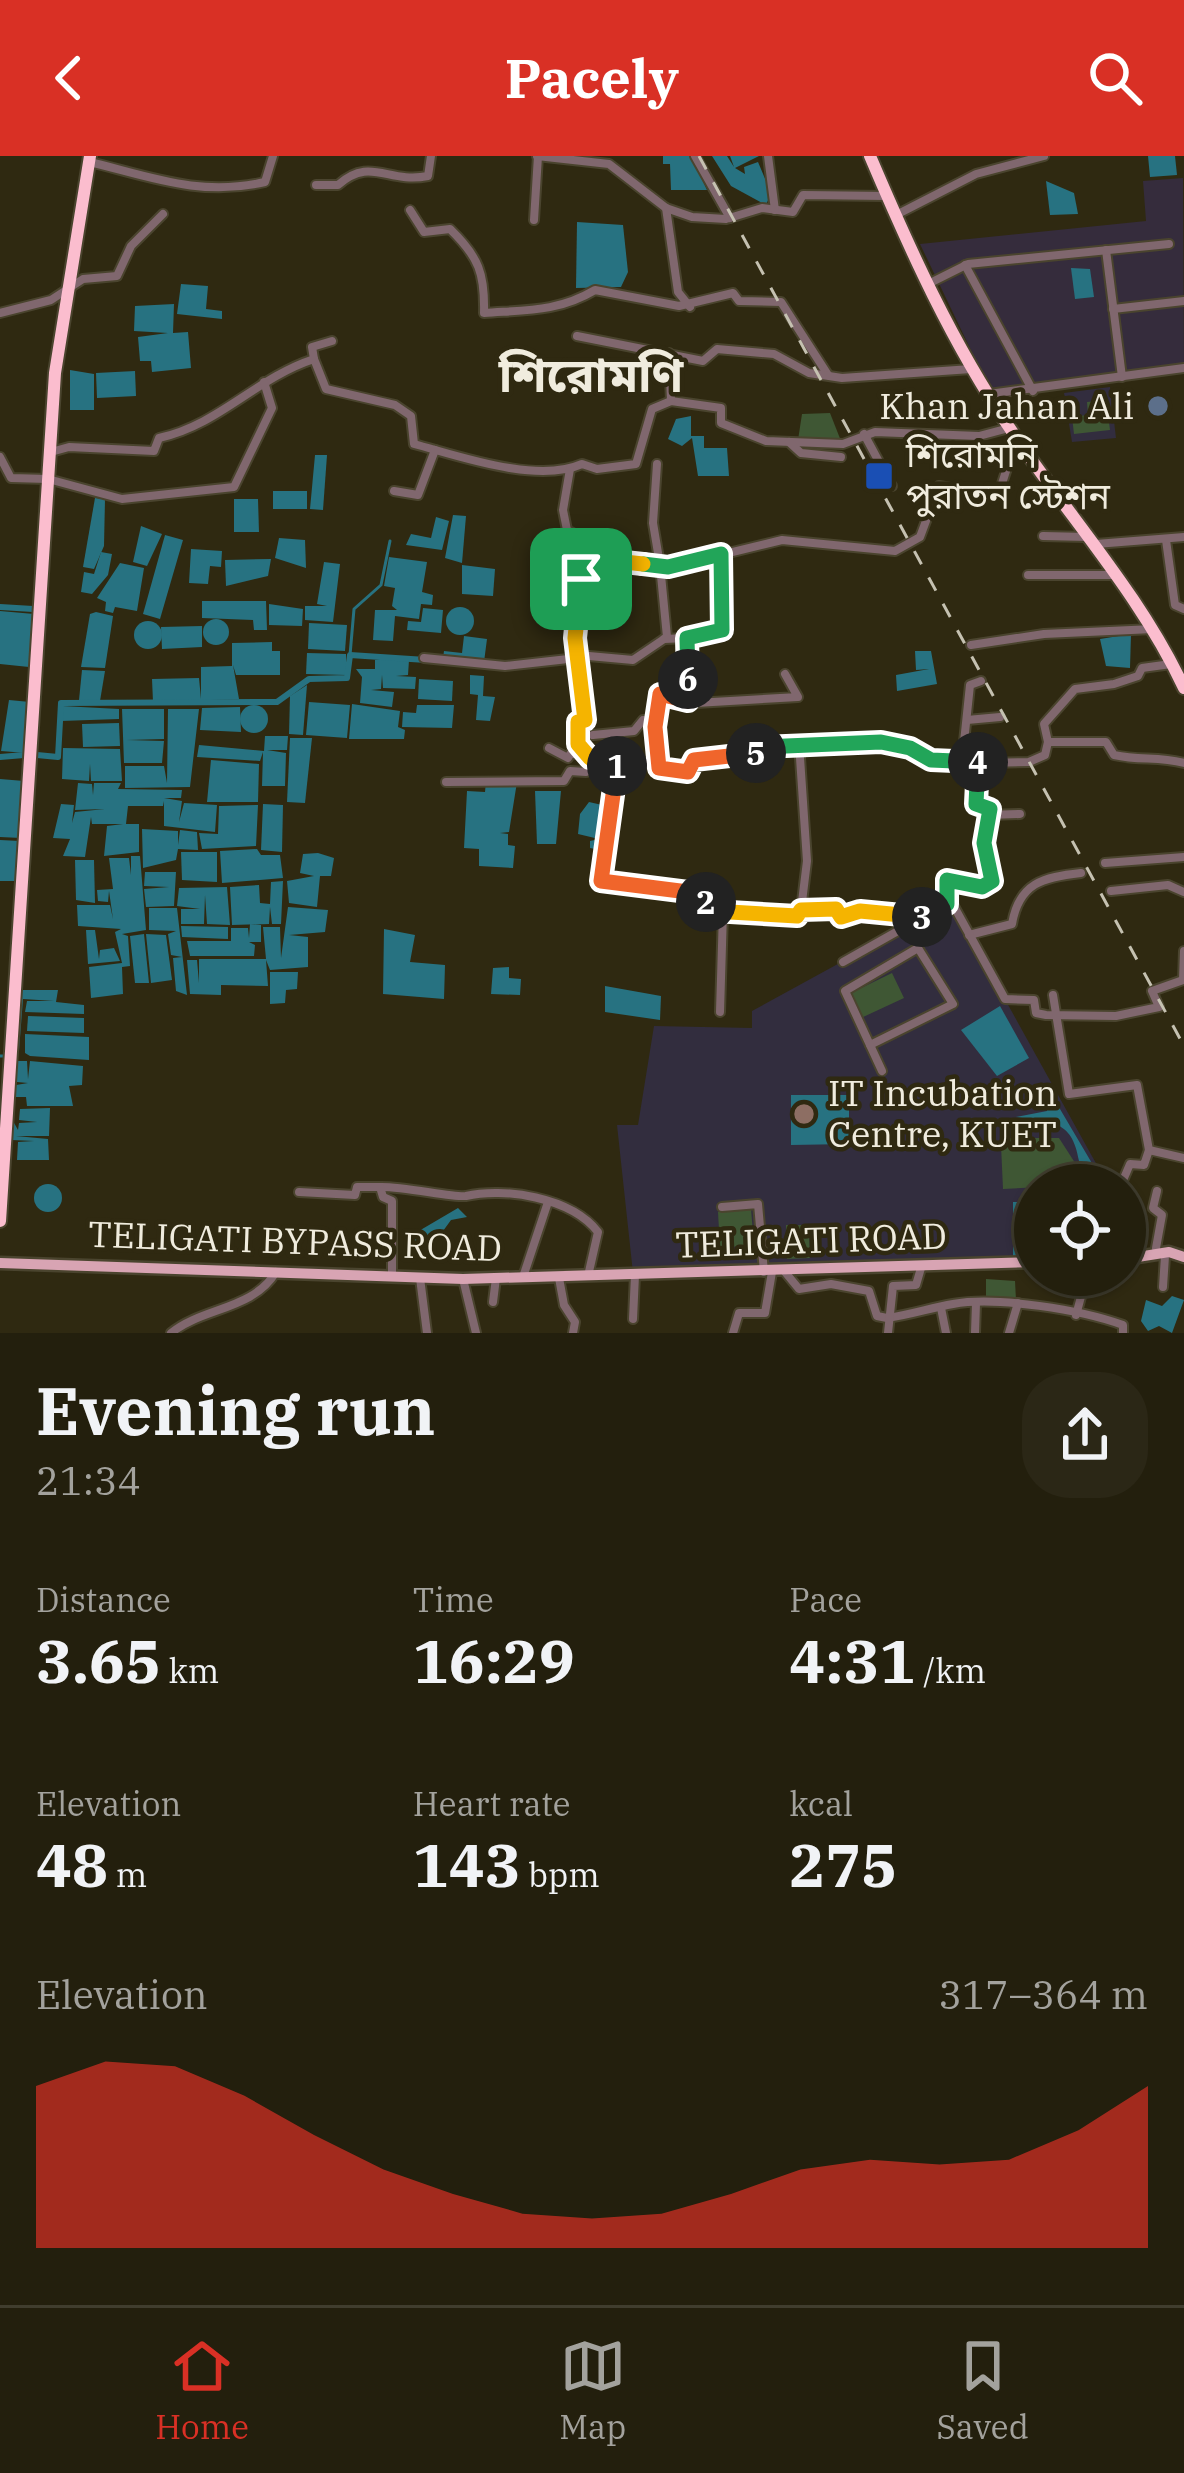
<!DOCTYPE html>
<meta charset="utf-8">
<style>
body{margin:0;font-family:"IBM Plex Serif","Noto Sans Bengali",serif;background:#2b2716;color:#f1f3f6;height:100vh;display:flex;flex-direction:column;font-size:45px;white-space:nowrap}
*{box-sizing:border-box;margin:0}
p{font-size:39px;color:#a3a29d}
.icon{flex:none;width:66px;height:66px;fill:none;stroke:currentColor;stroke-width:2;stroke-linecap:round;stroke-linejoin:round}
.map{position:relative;height:1177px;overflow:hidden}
.sheet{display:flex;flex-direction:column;background:#231f0d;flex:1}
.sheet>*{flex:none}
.fabs{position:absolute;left:1014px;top:1008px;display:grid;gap:24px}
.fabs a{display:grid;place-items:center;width:132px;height:132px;border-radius:50%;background:#231f0d;box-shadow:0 3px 9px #0004,0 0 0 3px #403d2e;font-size:60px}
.pin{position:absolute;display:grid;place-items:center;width:102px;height:102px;color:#fff;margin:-51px;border-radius:24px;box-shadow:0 6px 18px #0006}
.km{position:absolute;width:60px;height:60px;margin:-30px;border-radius:50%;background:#222;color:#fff;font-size:33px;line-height:60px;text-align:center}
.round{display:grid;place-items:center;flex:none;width:126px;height:126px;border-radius:48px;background:#2b2716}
.overview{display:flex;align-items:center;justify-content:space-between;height:204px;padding:0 36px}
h1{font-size:66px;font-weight:700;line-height:90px}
.stats{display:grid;grid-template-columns:repeat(3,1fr);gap:18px;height:204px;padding:12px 36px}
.stats div{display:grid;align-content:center}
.stats b{font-size:60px;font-weight:700}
.stats small{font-size:33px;font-weight:400}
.stats p{font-size:33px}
.chart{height:336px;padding:24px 36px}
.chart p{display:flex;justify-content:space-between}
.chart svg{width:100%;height:216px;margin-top:12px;fill:#d93025;opacity:.7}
header{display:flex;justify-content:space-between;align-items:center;height:156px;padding:0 36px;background:#d93025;color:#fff;font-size:54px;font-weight:700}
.dock{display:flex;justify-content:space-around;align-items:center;height:168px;border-top:3px solid #403d2e;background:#231f0d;font-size:33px;color:#a3a29d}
.dock a{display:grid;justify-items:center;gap:6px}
.dock .current{color:#d93025}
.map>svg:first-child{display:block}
</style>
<header><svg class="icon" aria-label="back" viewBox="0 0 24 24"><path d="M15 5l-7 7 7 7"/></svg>Pacely<svg class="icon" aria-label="search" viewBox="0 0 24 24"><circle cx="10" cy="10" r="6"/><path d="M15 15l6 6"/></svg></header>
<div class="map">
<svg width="1184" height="1177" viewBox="0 0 1184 1177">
<rect width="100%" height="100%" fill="#2f2911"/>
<path fill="#352c3c" d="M1183,22L1184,212L992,238L920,88L1146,65L1143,25Z"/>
<g fill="#322d3e">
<path d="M1110,231L1116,282L1072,286L1064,237Z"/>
<path d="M951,746L1108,1029H1035V1103L633,1117L617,969H638L654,870L752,872V855Z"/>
</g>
<g fill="#3f5734">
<path d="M1106,244L1110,274L1074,278L1072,261L1088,259L1087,246Z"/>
<path d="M830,257L841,285L798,284L802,258Z"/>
<path d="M892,817L904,842L861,862L849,838Z"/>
<path d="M1007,982H1059L1079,1013L1082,1029L1003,1033L1001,989Z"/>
<path d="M751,1053L754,1089L720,1092L718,1056Z"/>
<path d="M786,1069H809L810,1102L787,1103Z"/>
<path d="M986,1123L1015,1125L1016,1144H986Z"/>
</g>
<g fill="#277281">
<path d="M663,0H691L707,34H671L670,8H663Z"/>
<path d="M712,0H727L734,11L730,0H759L735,12L745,18L744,11L758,6L771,37L766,49L731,30Z"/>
<path d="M1148,0H1175L1177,19L1150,21Z"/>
<path d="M1046,25L1074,37L1078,58L1050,59Z"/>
<path d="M577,66L623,69L628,116L621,131L576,132Z"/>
<path d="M1071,112L1090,113L1094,141L1075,143Z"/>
<path d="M181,128L208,130L206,153L222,155V163L177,158Z"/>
<path d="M174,148L173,177L188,176L191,212L152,216L151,205H140L138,181L168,177L134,175L135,150Z"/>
<path d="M70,214L94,218V254H70Z"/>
<path d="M135,215L136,240L97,242L96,217Z"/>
<path d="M691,260V280H704V292H727L729,320H698L692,282L682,290L668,283L676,263Z"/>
<path d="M315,299H327L323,354L310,353Z"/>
<rect x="273" y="335" width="34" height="18"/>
<path d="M95,342L105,343L104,390L94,413L83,411Z"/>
<path d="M234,343H258L259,376H234Z"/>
<path d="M453,359L466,360L462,407L445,402Z"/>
<path d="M436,361L449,365L442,394L406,389L411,378L431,382Z"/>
<path d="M141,370L162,378L147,410L133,406Z"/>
<path d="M165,379L183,384L160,463L143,458Z"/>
<path d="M279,382L305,384L306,412L275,402Z"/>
<path d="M191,393L222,395L221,411L210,410L208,428L189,427Z"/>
<path d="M101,396L112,398L108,419L92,438L81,436L84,416L94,418Z"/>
<path d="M389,401L427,406L422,436L433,439L432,449L421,448L419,463L395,460L393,485L373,484L375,454H397L392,450L395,432L384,430Z"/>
<path d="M271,403L268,420L226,430L225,404Z"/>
<path d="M324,406L340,408L333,466L305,464V450H327L317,448Z"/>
<path d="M120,407L144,412L137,455L115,451L113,457L105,455L106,446L97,442Z"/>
<path d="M462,409L495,413L493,440L462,438Z"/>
<path d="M202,445H266L267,474H254L253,464L202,462Z"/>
<path d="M269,448L303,453L302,470L269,469Z"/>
<circle cx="460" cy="465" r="14"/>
<path d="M423,452L443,454L441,477L407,474L408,465L421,466Z"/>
<path d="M0,455L34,458L29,511L0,508Z"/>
<path d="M96,456L113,460L105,512L81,511L90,458Z"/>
<circle cx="216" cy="476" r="13"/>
<circle cx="148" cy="479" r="14"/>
<path d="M309,467L347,469L345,495L308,493Z"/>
<path d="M202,470V491L162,493L161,471Z"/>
<path d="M1131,478L1130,512L1106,510L1100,483Z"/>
<path d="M464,480L487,483L484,506L443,502L444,495L462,497Z"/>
<path d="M272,486V495H280V519H236L233,509L239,543L153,546L152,523L199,522L201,543V511L232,510V487Z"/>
<path d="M915,495H931L937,528L897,535L896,519L929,513L916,514Z"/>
<path d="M307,497L346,498V519L306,518Z"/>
<path d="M375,504H409L408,519L396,520L416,521L415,533L383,532L382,519L381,533L371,534L394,536L392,551L360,547L362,521L356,513H375Z"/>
<path d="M82,514L105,515L100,545L79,544Z"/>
<path d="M470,519L484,520L483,540L495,541L490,565L476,564L478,539L470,538Z"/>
<path d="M419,523L453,525L452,545L418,543Z"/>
<path d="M307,529L303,579L289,578L290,540Z"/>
<path d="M9,544L30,546L26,597L1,595Z"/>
<path d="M309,546L350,549L347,582L306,579Z"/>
<path d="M352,548L400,555L398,571L405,574L404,583H349Z"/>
<path d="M417,549H454L452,572L402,571L403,556L416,557Z"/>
<circle cx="254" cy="563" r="14"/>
<path d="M62,550L119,553V563L61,565Z"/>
<path d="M240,551L241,576L200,574L202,552Z"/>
<path d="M122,553H164V583L127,584L164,585L162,607H124Z"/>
<path d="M168,553H199L190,631L125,632V610H164L167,627Z"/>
<path d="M119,567L120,590L83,591L82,568Z"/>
<path d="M265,580H288L287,594H267L286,597L285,630H262L263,596L260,605L197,601L199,589L264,595Z"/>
<path d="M290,582H312L305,647L287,646Z"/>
<path d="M63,592L120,593L122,625H91L90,608L89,625L62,623Z"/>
<path d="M211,604L259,608L258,646H207Z"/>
<path d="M0,623L24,625L21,682L0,681Z"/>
<path d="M486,625L517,626L509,676L500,677L508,678V689L515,690L513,712L479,710V693L464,692L467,635L485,636Z"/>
<path d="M78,627L92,628L93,639L94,627H121L118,633L182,634L181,642H164L182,645L179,666L184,647L217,649L215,676L164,670V645L163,650H128L126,668H139V696L104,700L107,670L123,668H92L91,661L85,701L63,700L70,683L53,682L61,648L74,649L72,667L75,656L105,653L75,654Z"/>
<path d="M535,635H561L556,688H537Z"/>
<path d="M589,646L611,651L605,695L590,692V685L599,683L578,678L580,658Z"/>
<path d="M263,648L283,649L282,696L261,694Z"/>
<path d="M258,649L256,690L202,693L199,677L218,678L219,650Z"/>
<path d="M142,673L178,675V689L180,674L197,676L198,694L178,693L176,704L143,712Z"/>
<path d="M0,684L20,685L19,725H0Z"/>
<path d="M257,693L261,699H280L283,722L222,727L220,695Z"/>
<path d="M181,696H217V726L182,724Z"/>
<path d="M318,697L334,702L331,720H320L317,751L289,747L287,725L314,720L300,717L303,698Z"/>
<path d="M131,700H140L146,774L122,778L128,780L130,810L122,811L123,838L91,842L89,811L122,807L115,776L121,773L78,770L77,749H110L113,763L109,735L108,746L98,745L97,734L113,733L109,702H129L131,719Z"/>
<path d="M94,704L95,747L76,744L75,704Z"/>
<path d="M145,716H176L174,750L146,751L144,733L169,731L144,730Z"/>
<path d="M283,725L281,768H272L270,751L269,768L232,769L230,731L259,729L260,747L270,748L271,726Z"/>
<path d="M227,731L230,769L207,768L205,739L204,768H181V753H200L177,750L179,732Z"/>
<path d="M288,751L328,754L325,776L289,779L308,781V811L270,814L266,804L268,830L221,829V839L190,838L187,804H197L199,827V803H266L263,771H280L281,802Z"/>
<path d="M149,752H177L187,839L176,835L173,802L182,801L171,799L168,778L176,775L149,774Z"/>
<path d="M250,768L261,769V786H249L255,789L254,800H190L187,785H231V772H248L249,782Z"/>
<path d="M181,770L228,771V783L182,781Z"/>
<path d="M384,773L415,779L410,806L445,809L444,843L383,838Z"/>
<path d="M95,774L99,803L100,794L114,792L120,805L88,808L86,774Z"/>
<path d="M144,778L149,827H135L130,780Z"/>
<path d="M146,778L166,779L172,824L151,827Z"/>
<path d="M509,811V822L521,823L520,839L491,838L493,812Z"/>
<path d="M270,816H298L297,833L286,834L285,847L270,848Z"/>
<path d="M605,830L661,840L660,864L605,856Z"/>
<path d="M20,834H58L56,846L84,849V858L25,856L27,845H54L23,843L19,895Z"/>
<path d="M1000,850L1029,902L997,920L961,874Z"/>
<path d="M28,860L84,862V877L27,875Z"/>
<path d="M25,878L89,881V904L30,900L25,897Z"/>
<path d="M17,905H27L28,923L30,905L83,910L82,929L69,930L73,950H27L26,941H15L16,929L28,927L17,926Z"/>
<path d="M1047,931L1093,1009L1079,1005C1072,962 1050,967 1016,961L1047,955Z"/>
<path d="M791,939H849V988L791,989Z"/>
<path d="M50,952L49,980H16L48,983L49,1004H17L18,986L34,985L12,984L13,965L18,974L19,967L37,966L19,964L20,953Z"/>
<circle cx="48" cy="1042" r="14"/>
<rect x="1013" y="1046" width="22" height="55"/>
<path d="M458,1052L467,1061L451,1064L430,1093L412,1094V1079Z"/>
<path d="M1172,1140L1184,1144L1172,1177L1159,1170L1148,1175L1141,1165L1146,1144L1162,1150Z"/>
</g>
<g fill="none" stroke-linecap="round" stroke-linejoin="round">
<g stroke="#277281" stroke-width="3">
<path d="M350,499L354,453L381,429L390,385"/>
<path d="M0,900H4"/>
</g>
<g stroke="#277281" stroke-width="6">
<path d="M0,451L33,453"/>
<path d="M37,599L58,601L61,547L277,546L309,523L347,522L350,499L426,504"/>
<path d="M0,601L24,599"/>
</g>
<defs>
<g id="minor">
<path d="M537,0L609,8L666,52L692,61L726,63L762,52L793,56L803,39L887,40"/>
<path d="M695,0L730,62"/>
<path d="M768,0L775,54"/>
<path d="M90,6C151,21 201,41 265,26L273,0"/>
<path d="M316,29H338C371,0 387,28 428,20L431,0"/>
<path d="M666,52L678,136L690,151"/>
<path d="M410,54L424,76L450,73C479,101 485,118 484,157C526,154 558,156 595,134L679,150L733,137L739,145L781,146L828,219"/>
<path d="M896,59L976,18L1044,0"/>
<path d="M534,64L538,0"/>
<path d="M1106,94L1122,221"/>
<path d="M965,109L1033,235"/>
<path d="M928,128L968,108L1169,88"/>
<path d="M1113,153L1184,145"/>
<path d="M0,157L51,144L83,123L117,120L131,90L163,58"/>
<path d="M577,180L703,205L717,193L774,198L809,217L842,222L971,213"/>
<path d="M669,197L671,245L721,252V267L766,285L843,288L875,276L979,280L1009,272"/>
<path d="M314,203L326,233L395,249L411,260L414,288C459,300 537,328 582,308L597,313L636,308L652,253L671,245"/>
<path d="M989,238L1184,212"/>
<path d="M864,278L892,330"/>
<path d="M789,286L801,297L841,301"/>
<path d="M51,296L69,291L154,295L159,282C219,269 256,222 314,203L312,191L332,185"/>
<path d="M0,301L11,322L48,323L122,343L234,331L272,252L264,226"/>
<path d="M657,308L653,367L660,409H679L782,384L895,395L920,381L939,330L998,340L1016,284"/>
<path d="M570,313L563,354L567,374L580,381L575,482L585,564L578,566V588L590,601H617L687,616L694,604L761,597L762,591L881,586L911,592L931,605L985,607L1029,606L1045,599L1048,586H1106L1114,599C1141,605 1157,600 1184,607"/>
<path d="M394,335L418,339L435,294"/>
<path d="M1043,380L1087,381"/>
<path d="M1166,384L1175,449L1184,453"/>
<path d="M1096,388L1184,381"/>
<path d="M1028,419H1116"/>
<path d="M687,482L722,474L721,398"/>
<path d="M664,483L687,482L688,545"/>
<path d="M971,489L1044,478L1153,473"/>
<path d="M578,499L633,504L667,481L660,409L615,405L600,423H582"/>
<path d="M424,502L505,510L577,502"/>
<path d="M967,564L1000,561"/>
<path d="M593,579L634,575L643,564L656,566"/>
<path d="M1048,586L1044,568L1075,533L1114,528L1138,520L1142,512L1171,508"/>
<path d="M799,587L807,705L801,754L836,753L841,761L860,755L920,760"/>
<path d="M962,605L970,529L981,525"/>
<path d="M622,606L615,612L613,665L600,723L689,736L690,745L706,746L710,754L723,756L720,856"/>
<path d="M659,612L655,571L660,538L696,547L798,541L785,518"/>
<path d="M446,626L564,625L570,615L586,616L590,601L571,597L568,602L549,592"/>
<path d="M988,659L1020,658"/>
<path d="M1105,707L1184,701"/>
<path d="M1111,735L1168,729L1184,736"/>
<path d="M947,747L944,725L982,731L992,725L984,687L990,653L977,648L979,607"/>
<path d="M723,756L797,760L801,754"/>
<path d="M969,779L1012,768C1019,727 1043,721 1081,717"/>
<path d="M918,792L953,848L870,889L845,835Z"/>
<path d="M843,806L951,745L1005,843L1034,844L1036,857L1046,859L1116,860L1159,851L1152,835L1183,824L1184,795"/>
<path d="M1053,839L1069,938L1137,929L1149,994L1184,1002"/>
<path d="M870,889L882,915"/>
<path d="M1121,1029L1130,1008L1144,1009L1149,994"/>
<path d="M380,1031C401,1030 456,1042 466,1040C503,1031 571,1041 598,1076L588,1120"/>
<path d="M299,1036L355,1039L357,1031H380L383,1041L392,1045V1120"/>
<path d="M722,1051L758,1048L764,1116"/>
<path d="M1156,1092L1162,1059L1153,1052L1157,1035"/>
<path d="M785,1116L799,1133L831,1128L869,1135L877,1160L887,1162C910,1159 930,1152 953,1148C997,1140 1082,1154 1123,1169V1177"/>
<path d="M523,1121L548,1046"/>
<path d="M420,1122L427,1177"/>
<path d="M559,1122L564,1149L575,1166L573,1177"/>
<path d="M463,1123L476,1177"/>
<path d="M1163,1131L1165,1100"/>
<path d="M493,1146L496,1122"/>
<path d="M941,1152L946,1177"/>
<path d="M1076,1159L1087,1119"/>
<path d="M633,1163L635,1119"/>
<path d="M171,1177C203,1151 253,1154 276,1116"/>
<path d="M733,1177L739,1157H765L772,1116"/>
<path d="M888,1177L893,1130L916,1129L921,1112"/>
<path d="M975,1177L976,1147"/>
<path d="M1009,1177L1018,1147"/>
</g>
<g id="major">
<path d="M1125,1103L1169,1096L1184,1101"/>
<path d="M0,1107L463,1123L1035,1106"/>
</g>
<g id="highway">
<path d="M870,0C910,94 952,187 1009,271C1067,359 1139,436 1184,532"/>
<path d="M0,1065L55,217L90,0"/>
</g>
</defs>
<use href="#minor" stroke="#4a442e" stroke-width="12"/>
<use href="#major" stroke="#4a442e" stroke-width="15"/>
<use href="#highway" stroke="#4a442e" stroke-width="16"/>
<use href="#minor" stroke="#80676e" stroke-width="8"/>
<use href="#major" stroke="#d8a4b3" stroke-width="10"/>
<use href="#highway" stroke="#fbbdce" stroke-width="12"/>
<path stroke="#c5c1b1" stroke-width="3" stroke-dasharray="15 15" stroke-linecap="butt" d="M699,0L1184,890"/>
</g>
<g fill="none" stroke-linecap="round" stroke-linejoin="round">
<defs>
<path id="split-1" d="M581,423L575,482L585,564L578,566V588L590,602L617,601L622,606L617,610"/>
<path id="split-2" d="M617,610L601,725L688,736L689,745L706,746"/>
<path id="split-3" d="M706,746L713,755L797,760L801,754L836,753L841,761L860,755L922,761"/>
<path id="split-4" d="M922,761L947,748V724L982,731L992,725L984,687L990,653L976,648L978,606"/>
<path id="split-5" d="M756,597L762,591L881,586L910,592L931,604L978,606"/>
<path id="split-6" d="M688,523V545L660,538L655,571L659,612L688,616L694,604L756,597"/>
<path id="split-7" d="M643,408L668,411L721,398L722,474L687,482L688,523"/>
<path id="split-8" d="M581,423H600L615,405L643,408"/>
</defs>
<use href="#split-1" stroke="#fff" stroke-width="24"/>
<use href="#split-2" stroke="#fff" stroke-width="24"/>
<use href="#split-3" stroke="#fff" stroke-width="24"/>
<use href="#split-4" stroke="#fff" stroke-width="24"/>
<use href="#split-5" stroke="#fff" stroke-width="24"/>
<use href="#split-6" stroke="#fff" stroke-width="24"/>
<use href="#split-7" stroke="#fff" stroke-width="24"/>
<use href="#split-8" stroke="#fff" stroke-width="24"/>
<use href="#split-1" stroke="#f5b400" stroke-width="15"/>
<use href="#split-2" stroke="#f0652b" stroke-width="15"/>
<use href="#split-3" stroke="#f5b400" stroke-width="15"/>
<use href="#split-4" stroke="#22a559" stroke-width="15"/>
<use href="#split-5" stroke="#22a559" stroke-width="15"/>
<use href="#split-6" stroke="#f0652b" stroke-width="15"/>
<use href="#split-7" stroke="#22a559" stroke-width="15"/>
<use href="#split-8" stroke="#f5b400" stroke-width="15"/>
</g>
<circle fill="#5c6f8a" stroke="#2f2911" stroke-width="4.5" cx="1158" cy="250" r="12"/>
<rect fill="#1a4fb4" stroke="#2f2911" stroke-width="4.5" x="864" y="305" width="30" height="30" rx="6"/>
<circle fill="#8d6e63" stroke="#2f2911" stroke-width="4.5" cx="804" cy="958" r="12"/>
<g text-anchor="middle" stroke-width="9" stroke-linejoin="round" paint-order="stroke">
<g font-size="36" fill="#f0ecde" stroke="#2f2911" text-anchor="start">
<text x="1134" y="263" text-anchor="end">Khan Jahan Ali</text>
<text x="906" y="312">শিরোমনি<tspan x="906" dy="41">পুরাতন স্টেশন</tspan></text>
<text x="828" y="950">IT Incubation<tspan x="828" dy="41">Centre, KUET</tspan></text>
</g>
<g font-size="36" fill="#f0ecde" stroke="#2f2911">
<text transform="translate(811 1084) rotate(-2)" y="13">TELIGATI ROAD</text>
<text transform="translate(295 1085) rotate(2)" y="13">TELIGATI BYPASS ROAD</text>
</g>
<g font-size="48" font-weight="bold" fill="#f0ecde" stroke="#2f2911">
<text x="591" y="236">শিরোমণি</text>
</g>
</g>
</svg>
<div class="fabs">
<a><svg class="icon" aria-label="locate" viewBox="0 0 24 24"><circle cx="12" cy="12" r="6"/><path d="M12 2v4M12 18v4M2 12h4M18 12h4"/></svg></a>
</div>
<div class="pin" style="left:581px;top:423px;background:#1e9e55"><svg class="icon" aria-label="arrive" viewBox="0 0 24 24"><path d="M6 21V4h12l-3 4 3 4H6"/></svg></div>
<b class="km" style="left:617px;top:610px">1</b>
<b class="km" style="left:706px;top:746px">2</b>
<b class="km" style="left:922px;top:761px">3</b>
<b class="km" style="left:978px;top:606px">4</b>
<b class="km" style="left:756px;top:597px">5</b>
<b class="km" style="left:688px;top:523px">6</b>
</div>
<section class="sheet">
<div class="overview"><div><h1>Evening run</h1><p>21:34</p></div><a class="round"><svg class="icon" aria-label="share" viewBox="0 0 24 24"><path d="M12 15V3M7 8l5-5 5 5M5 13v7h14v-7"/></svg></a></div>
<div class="stats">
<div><p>Distance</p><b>3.65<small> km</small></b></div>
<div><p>Time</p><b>16:29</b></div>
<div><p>Pace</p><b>4:31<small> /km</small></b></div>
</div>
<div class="stats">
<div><p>Elevation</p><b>48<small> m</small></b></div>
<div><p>Heart rate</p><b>143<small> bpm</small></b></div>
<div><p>kcal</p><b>275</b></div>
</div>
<div class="chart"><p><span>Elevation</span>317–364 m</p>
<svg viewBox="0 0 160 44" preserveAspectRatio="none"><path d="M0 44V11L10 6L20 7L30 13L40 21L50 28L60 33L70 37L80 38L90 37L100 33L110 28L120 26L130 27L140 26L150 20L160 11V44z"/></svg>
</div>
</section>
<nav class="dock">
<a class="current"><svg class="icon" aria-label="home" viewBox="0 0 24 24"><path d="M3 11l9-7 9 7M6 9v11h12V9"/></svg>Home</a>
<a><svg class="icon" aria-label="map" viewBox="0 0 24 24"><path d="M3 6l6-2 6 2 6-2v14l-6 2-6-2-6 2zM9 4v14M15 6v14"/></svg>Map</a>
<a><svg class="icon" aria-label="saved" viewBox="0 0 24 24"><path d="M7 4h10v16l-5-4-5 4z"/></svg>Saved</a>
</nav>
